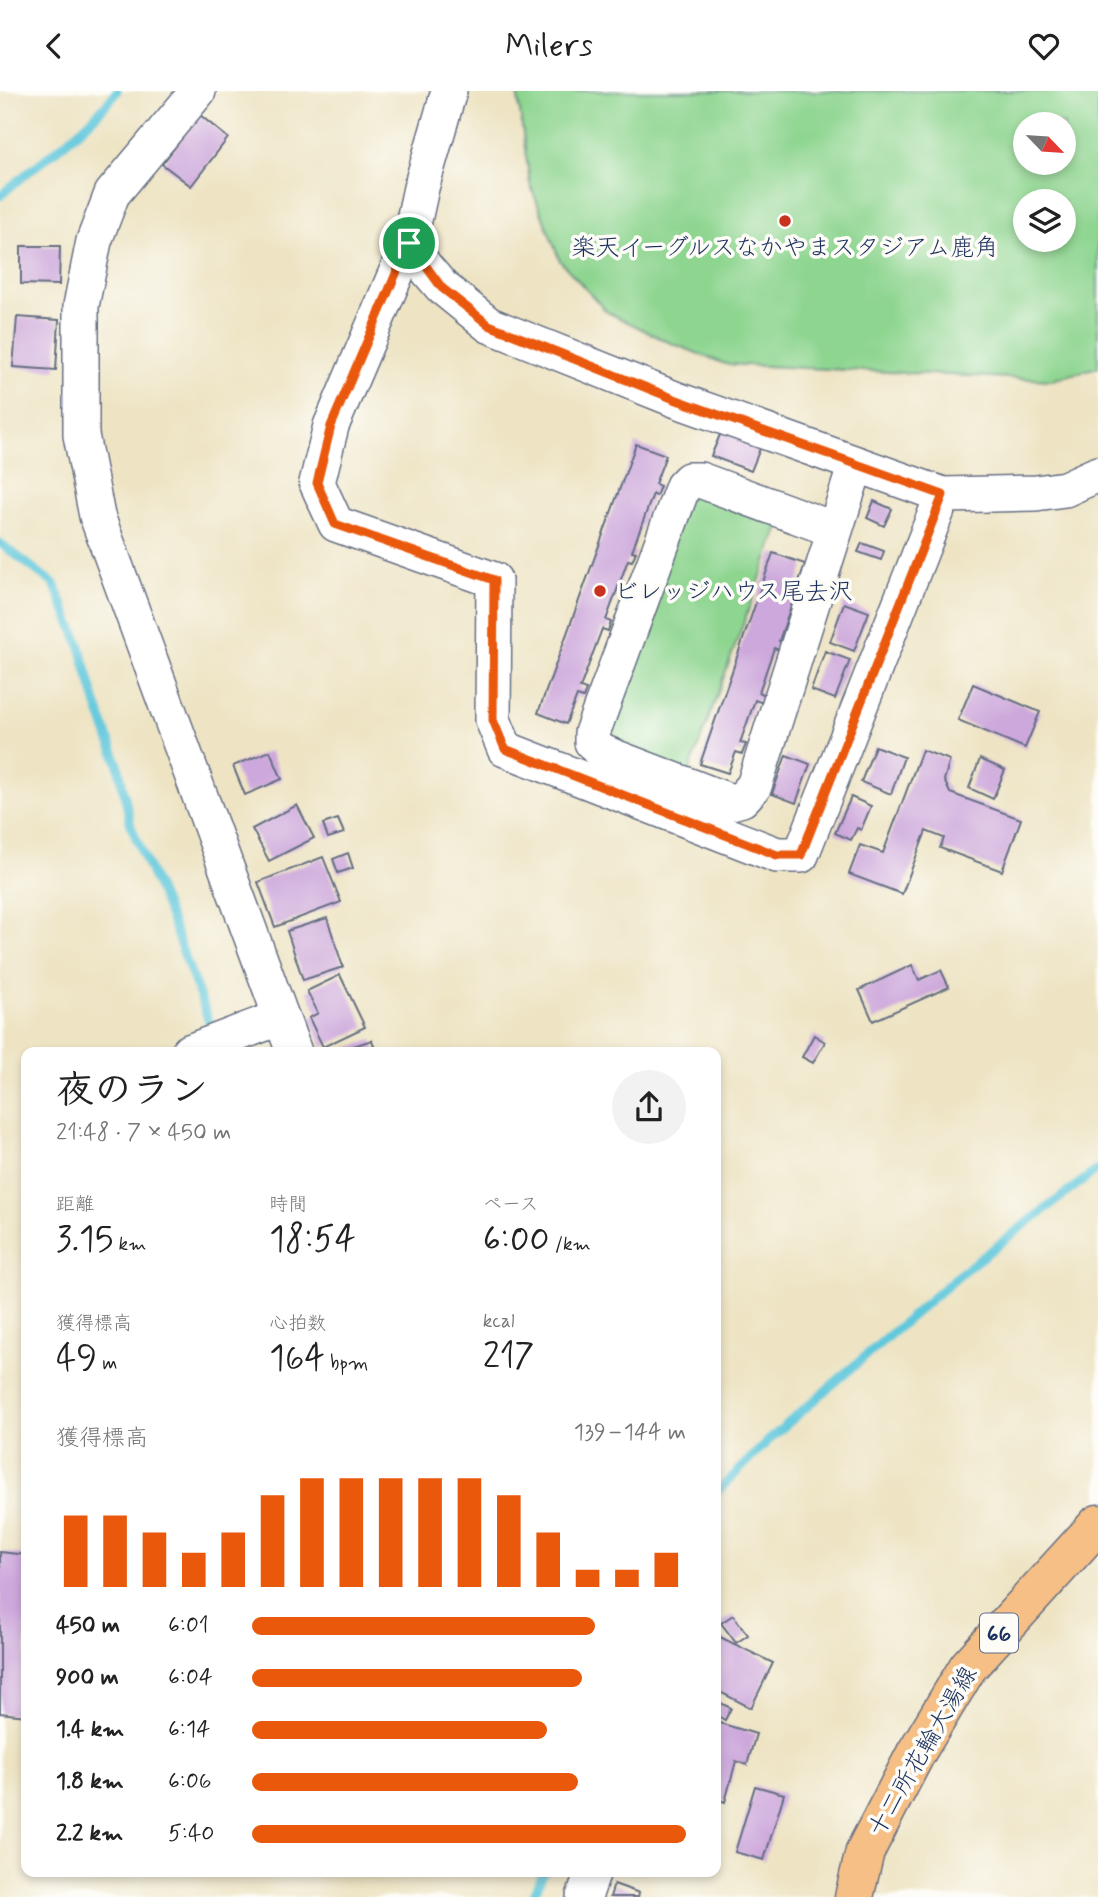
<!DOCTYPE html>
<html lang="ja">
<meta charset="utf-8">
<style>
body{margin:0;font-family:Mynerve,"Klee One",sans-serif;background:#f2f2f2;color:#222;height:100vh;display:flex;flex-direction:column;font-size:26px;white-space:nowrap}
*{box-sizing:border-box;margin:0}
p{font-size:23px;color:#767676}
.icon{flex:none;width:38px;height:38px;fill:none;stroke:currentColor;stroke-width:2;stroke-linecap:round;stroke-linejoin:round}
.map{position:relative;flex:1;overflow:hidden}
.drawer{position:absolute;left:21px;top:956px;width:700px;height:830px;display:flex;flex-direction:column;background:#fff;border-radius:14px;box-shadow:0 4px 10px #0003}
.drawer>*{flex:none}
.needle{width:46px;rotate:115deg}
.controls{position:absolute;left:1013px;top:21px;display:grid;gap:14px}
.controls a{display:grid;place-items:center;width:63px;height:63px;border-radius:50%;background:#fff;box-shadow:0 4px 10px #0003;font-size:35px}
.pin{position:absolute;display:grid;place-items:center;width:60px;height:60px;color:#fff;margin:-30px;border:4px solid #fff;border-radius:50%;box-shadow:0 2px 7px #0007}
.round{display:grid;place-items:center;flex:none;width:74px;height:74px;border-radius:37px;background:#f2f2f2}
.head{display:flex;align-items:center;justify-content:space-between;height:119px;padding:0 35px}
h1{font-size:38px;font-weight:600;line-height:52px}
.figures{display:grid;grid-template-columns:repeat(3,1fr);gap:10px;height:119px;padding:7px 35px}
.figures div{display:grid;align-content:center}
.figures b{font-size:35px;font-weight:600}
.figures small{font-size:19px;font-weight:400}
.figures p{font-size:19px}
.chart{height:196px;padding:14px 35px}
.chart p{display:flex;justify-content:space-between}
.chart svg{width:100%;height:126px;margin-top:7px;stroke:#ea580c;stroke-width:6}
ul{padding:0 35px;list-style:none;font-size:23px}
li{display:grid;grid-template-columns:112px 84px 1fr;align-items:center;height:52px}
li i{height:18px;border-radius:9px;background:#ea580c}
header{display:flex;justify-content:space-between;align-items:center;height:91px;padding:0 35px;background:#fff;font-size:32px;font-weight:600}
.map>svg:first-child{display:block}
</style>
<header><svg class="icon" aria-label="back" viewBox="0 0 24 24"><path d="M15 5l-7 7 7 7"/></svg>Milers<svg class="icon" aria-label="heart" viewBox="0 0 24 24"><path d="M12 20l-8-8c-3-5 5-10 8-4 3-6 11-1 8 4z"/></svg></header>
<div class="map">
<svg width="1098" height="1806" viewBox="0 0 1098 1806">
<rect width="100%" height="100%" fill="#fdfcf7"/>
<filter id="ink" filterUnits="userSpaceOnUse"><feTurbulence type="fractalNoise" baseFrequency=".0143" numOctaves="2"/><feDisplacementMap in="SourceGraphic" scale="14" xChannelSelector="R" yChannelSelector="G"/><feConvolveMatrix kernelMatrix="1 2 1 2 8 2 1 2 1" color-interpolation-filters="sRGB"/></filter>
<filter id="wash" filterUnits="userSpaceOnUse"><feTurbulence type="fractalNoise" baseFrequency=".00686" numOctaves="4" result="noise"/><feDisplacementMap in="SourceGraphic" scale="28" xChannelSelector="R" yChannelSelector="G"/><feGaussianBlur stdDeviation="1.57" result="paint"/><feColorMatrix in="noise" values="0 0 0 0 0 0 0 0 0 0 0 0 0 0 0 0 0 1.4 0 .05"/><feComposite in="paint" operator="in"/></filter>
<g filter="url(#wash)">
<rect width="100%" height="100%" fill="#eee4c4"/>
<g fill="#8ed590" stroke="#548277" stroke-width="2" fill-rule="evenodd">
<path d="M517,0H1098V276L1052,289L725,273L666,250L607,221L560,170L530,93ZM1026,33H1064V72H1026ZM1026,110H1064V149H1026Z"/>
<path d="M688,403L780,433L687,686L606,656Z"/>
</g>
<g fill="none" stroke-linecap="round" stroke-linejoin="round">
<g stroke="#60c8dc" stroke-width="9">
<path d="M0,105C38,70 86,42 117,0"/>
<path d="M0,452L54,493L79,552L96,612L118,673L131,735L171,829L214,944"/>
<path d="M716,1402L771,1347L961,1182L1098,1078"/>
<path d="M533,1806L544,1780"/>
</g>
</g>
<g id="blocks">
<g fill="#cda8dc">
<path d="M200,24L228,47L191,95L162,73Z"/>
<path d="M21,155H60L59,194L21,193Z"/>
<path d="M17,226L59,229L56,279L13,276Z"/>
<path d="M722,339L761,355L751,380L711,365Z"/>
<path d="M636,353L666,364L655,393L660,395L656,405L653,403L632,460L636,461L632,470L628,469L606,529L611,531L608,540L602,538L580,597L586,599L583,607L577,605L566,633L538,622Z"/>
<path d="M874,410L892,418L884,435L867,427Z"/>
<path d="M862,452L884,460L881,469L858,461Z"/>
<path d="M773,462L805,473L799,490L808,493L803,509L794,506L779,550L785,552L782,560L774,557L759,601L765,604L763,612L755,609L740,652L746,653L742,663L736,661L728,682L700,673Z"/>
<path d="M844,512L869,521L854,560L830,551Z"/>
<path d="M825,560L850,569L835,608L811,599Z"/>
<path d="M973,593L1040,621L1025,657L958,629Z"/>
<path d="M875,655L904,666L891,703L861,691Z"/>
<path d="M922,659L950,669L944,689L950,702L1021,728L1002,780L940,757L944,747L926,740L902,803L849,783L860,754L883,762Z"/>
<path d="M270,660L282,688L245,704L233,675Z"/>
<path d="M786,664L810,673L796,712L772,703Z"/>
<path d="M980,668L1005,679L993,708L969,697Z"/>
<path d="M851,706L871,715L861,739L857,737L851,749L835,742Z"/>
<path d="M297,714L314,747L269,770L252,738Z"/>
<path d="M338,728L344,742L328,747L323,733Z"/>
<path d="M348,762L353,777L338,782L333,768Z"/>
<path d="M323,766L341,811L275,836L258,791Z"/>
<path d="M327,827L343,876L303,889L287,840Z"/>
<path d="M912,874L919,889L941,879L949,896L873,930L859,899Z"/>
<path d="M340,884L365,936L323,956L309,927L318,922L307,900Z"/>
<path d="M814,944L825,951L813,972L802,966Z"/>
<path d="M372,949L376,961H338V960Z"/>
<path d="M0,1461L26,1464V1625L0,1622Z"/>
<path d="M733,1524L748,1544L736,1552L721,1532Z"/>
<path d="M716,1544L773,1572L751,1617L716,1599Z"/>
<path d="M716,1610L731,1617L725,1629L716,1624Z"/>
<path d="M716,1631L756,1643L747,1674L736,1670L725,1711L716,1708Z"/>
<path d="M755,1695L784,1703L764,1769L735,1761Z"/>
<path d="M614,1793L639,1802L638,1806H610Z"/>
</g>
</g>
</g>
<g filter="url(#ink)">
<use href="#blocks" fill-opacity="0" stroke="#656e82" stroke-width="2"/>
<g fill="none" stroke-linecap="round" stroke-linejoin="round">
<defs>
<g id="minor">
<path d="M198,0L112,103L94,150L81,215V344L97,425L294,961"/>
<path d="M449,0L421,97L409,152L425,176L442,196L489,234L677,309L943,404L1036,402L1065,398L1098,383"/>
<path d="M409,152L331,335L317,392L336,433L494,489L493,629L505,658L777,764H801L943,404"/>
<path d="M835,439L700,389H689L683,395L592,642V651L600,660L614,666L731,711L742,708L754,695L856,373"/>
<path d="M189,961L281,926"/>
<path d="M584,1806L593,1780"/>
</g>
<path id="major" d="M854,1806L865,1760L916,1662L968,1576L1098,1433"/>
</defs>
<use href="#minor" stroke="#656e82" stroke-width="38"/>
<use href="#major" stroke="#656e82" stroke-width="41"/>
<use href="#minor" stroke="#fff" stroke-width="35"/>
<use href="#major" stroke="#f5bf86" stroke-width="38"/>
</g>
</g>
<g fill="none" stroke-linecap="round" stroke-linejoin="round" filter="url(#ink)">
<defs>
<path id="route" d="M409,152L442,197L489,234L677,309L943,404L801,764H777L505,658L493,629L494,489L335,433L317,392L331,335Z"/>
</defs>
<use href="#route" stroke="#fff" stroke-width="14"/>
<use href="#route" stroke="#ea580c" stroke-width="9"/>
</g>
<g fill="#c8321e" stroke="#fdfcf7" stroke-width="2.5">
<circle cx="785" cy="130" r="7"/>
<circle cx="600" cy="500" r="7"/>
</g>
<g text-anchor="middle" stroke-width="7" stroke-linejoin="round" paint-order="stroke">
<rect fill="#fdfcf7" stroke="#5f6c8c" stroke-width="2" x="980" y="1522.5" width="38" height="39" rx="5"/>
<g font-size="23" font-weight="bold" fill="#1b2f5e">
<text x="999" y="1550">66</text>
</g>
<g font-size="24" fill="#1b2f5e" stroke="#fdfcf7">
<text x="785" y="164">楽天イーグルスなかやまスタジアム鹿角</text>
<text x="614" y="508" text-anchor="start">ビレッジハウス尾去沢</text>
</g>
<g font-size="24" fill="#1b2f5e" stroke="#fdfcf7">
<text transform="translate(922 1660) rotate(-60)" y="8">十二所花輪大湯線</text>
</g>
</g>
</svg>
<div class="controls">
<a><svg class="needle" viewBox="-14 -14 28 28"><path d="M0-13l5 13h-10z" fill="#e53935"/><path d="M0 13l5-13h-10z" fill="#767676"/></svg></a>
<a><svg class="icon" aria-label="layers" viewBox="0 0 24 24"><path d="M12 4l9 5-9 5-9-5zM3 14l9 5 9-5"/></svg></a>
</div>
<div class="pin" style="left:409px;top:152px;background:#1e9e55"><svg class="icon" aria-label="arrive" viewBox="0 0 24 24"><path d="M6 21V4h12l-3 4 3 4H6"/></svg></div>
<section class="drawer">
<div class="head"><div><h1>夜のラン</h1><p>21:48 · 7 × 450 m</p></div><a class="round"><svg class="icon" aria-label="share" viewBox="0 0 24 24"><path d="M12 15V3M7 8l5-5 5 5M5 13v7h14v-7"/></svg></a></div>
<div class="figures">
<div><p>距離</p><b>3.15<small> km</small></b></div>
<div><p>時間</p><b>18:54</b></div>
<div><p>ペース</p><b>6:00<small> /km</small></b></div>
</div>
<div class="figures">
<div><p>獲得標高</p><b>49<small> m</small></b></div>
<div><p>心拍数</p><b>164<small> bpm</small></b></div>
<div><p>kcal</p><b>217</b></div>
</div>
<div class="chart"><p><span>獲得標高</span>139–144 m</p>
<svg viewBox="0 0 160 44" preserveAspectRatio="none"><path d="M5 44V19M15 44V19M25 44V25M35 44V32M45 44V25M55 44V12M65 44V6M75 44V6M85 44V6M95 44V6M105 44V6M115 44V12M125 44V25M135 44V38M145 44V38M155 44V32"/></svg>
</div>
<ul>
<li><b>450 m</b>6:01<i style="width:79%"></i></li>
<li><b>900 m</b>6:04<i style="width:76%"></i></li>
<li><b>1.4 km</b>6:14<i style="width:68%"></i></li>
<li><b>1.8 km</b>6:06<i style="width:75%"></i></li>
<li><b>2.2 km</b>5:40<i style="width:100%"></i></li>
</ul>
</section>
</div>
